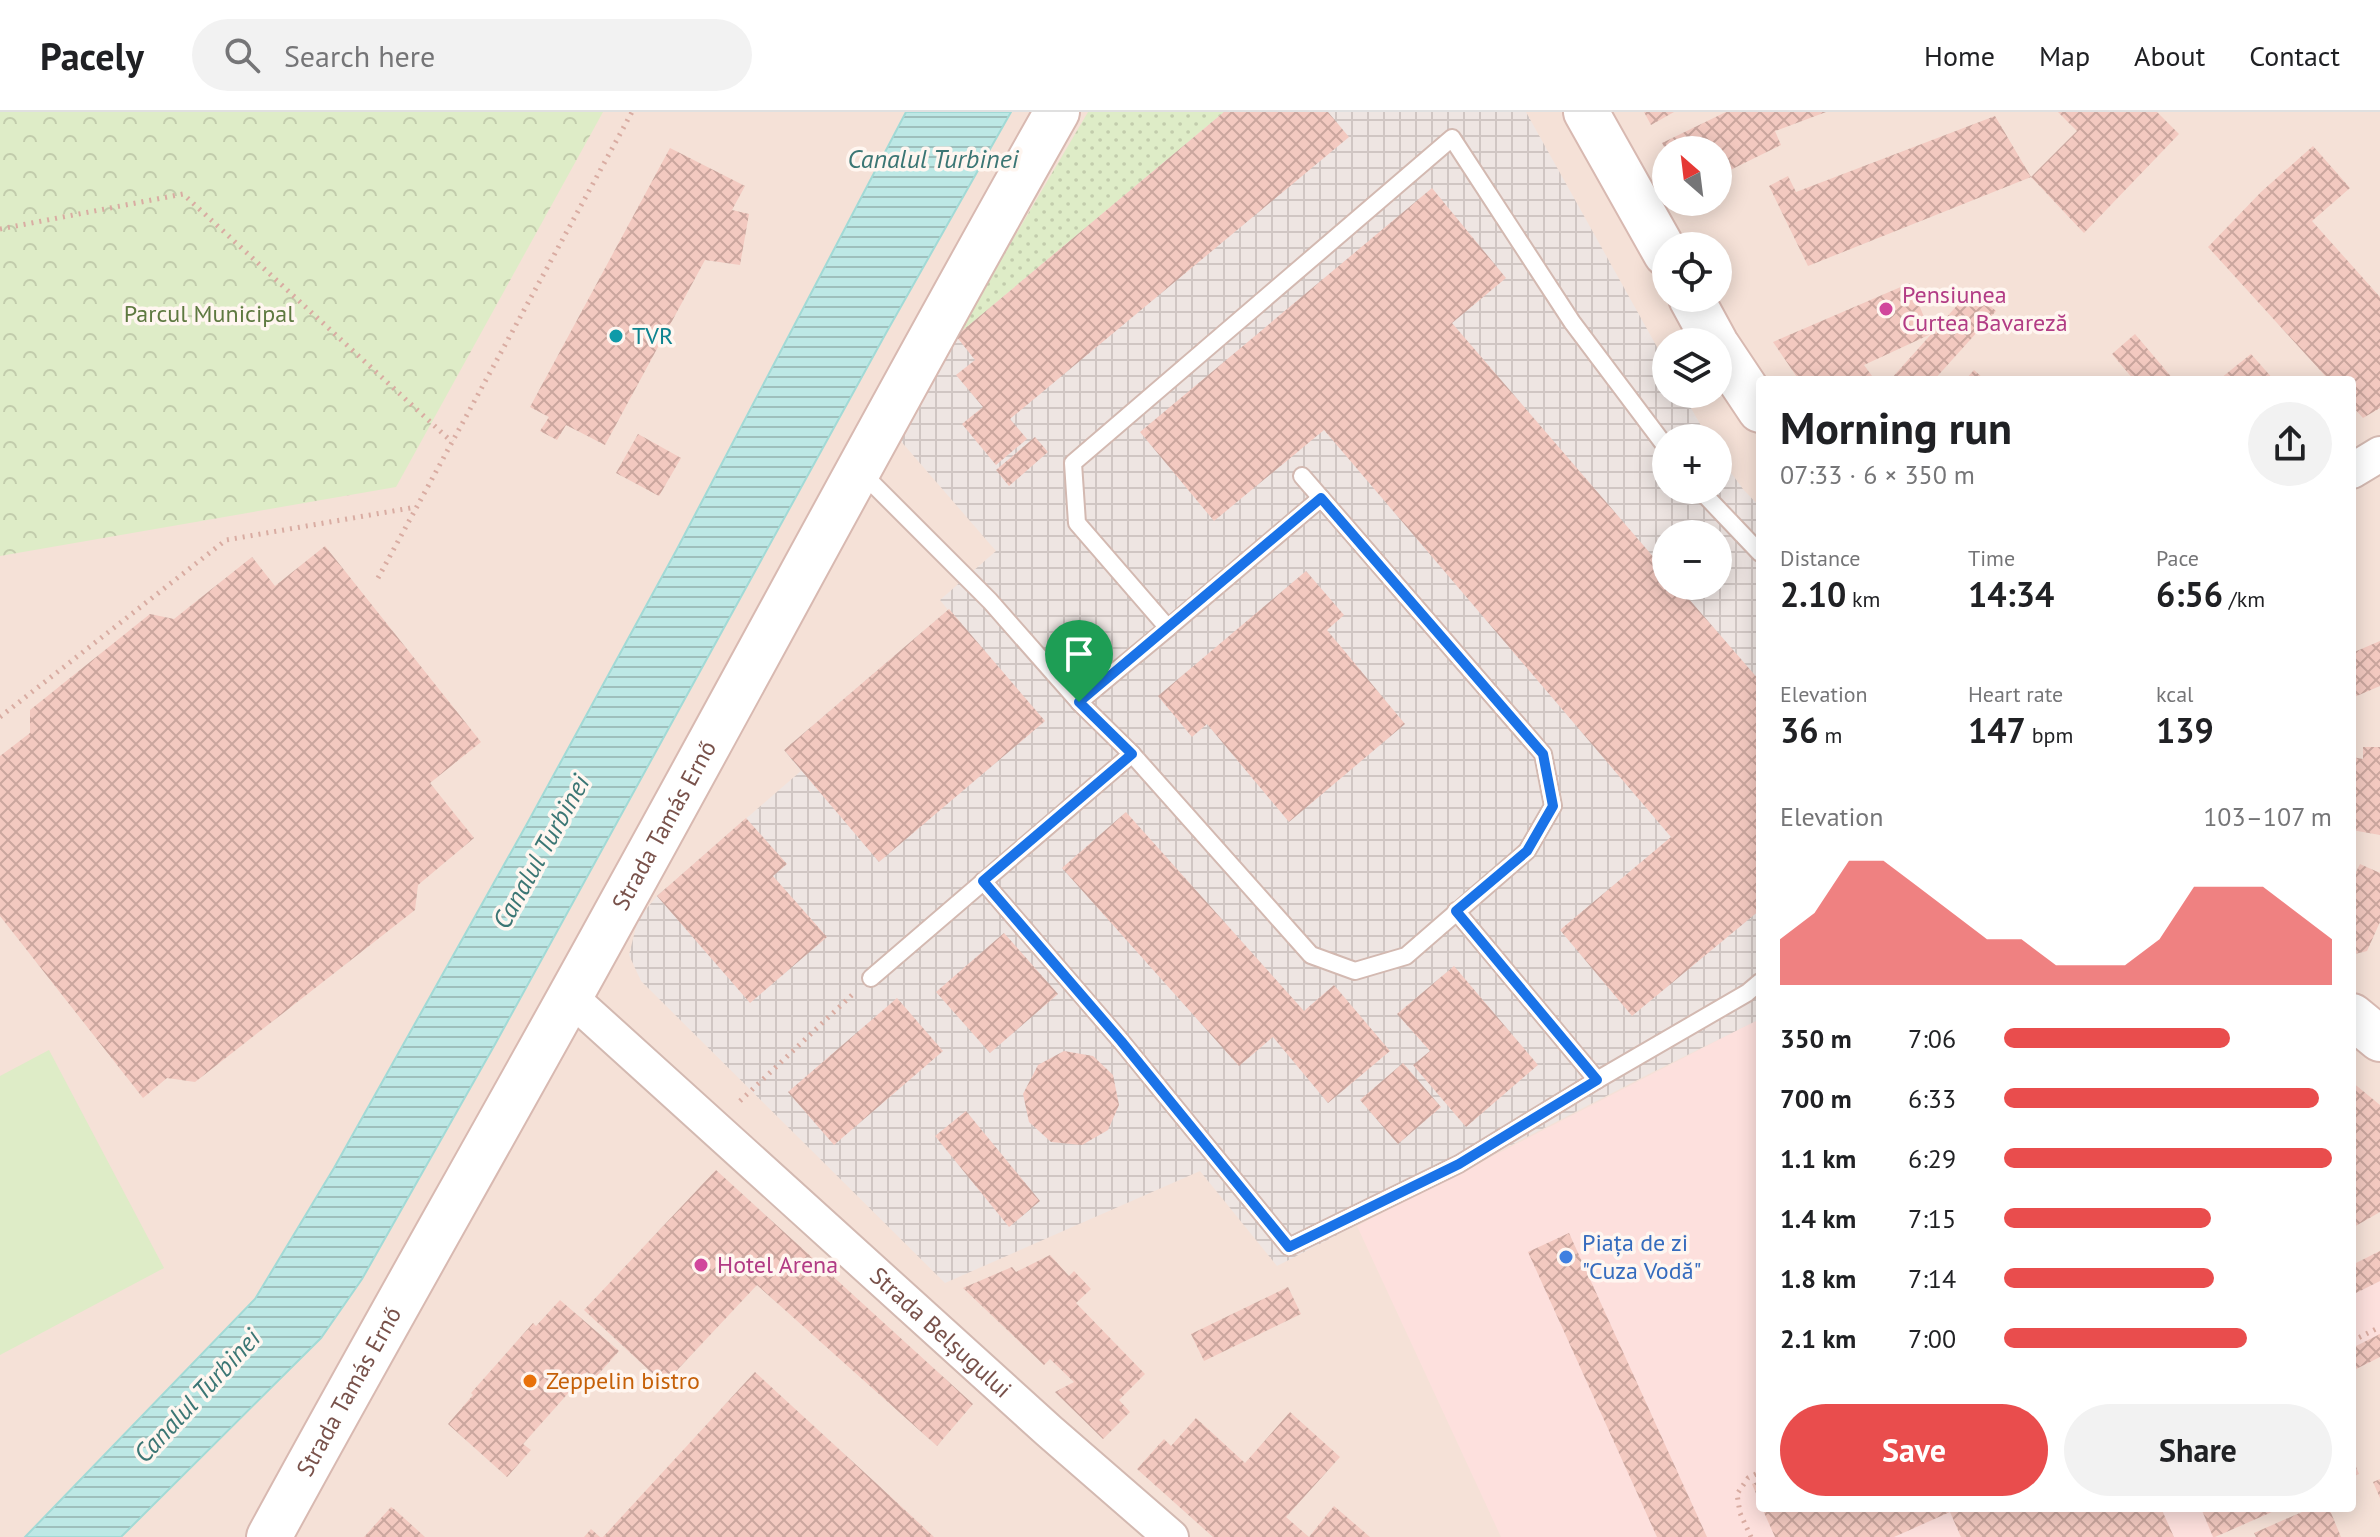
<!DOCTYPE html>
<meta charset="utf-8">
<style>
body{margin:0;font-family:"PT Sans",sans-serif;background:#f2f2f2;color:#202124;height:100vh;display:flex;flex-direction:column;font-size:30px;white-space:nowrap}
*{box-sizing:border-box;margin:0}
p{font-size:26px;color:#757577}
.icon{flex:none;width:44px;height:44px;fill:none;stroke:currentColor;stroke-width:2;stroke-linecap:round;stroke-linejoin:round}
.map{position:relative;flex:1;overflow:hidden}
.panel{position:absolute;left:1756px;top:264px;width:600px;height:1136px;display:flex;flex-direction:column;background:#fff;border-radius:8px;box-shadow:0 4px 20px #0003}
.panel>*{flex:none}
.needle{width:52px;rotate:332deg}
.controls{position:absolute;left:1652px;top:24px;display:grid;gap:16px}
.controls a{display:grid;place-items:center;width:80px;height:80px;border-radius:50%;background:#fff;box-shadow:0 4px 20px #0003;font-size:40px}
.pin{position:absolute;display:grid;place-items:center;width:68px;height:68px;color:#fff;margin:-82px -34px;border-radius:50% 50% 50% 0;rotate:-45deg;box-shadow:0 0 8px #0007}
.pin .icon{rotate:45deg}
.round{display:grid;place-items:center;flex:none;width:84px;height:84px;border-radius:42px;background:#f2f2f2}
.headline{display:flex;align-items:center;justify-content:space-between;height:136px;padding:0 24px}
h1{font-size:44px;font-weight:600;line-height:60px}
.stats{display:grid;grid-template-columns:repeat(3,1fr);gap:12px;height:136px;padding:8px 24px}
.stats div{display:grid;align-content:center}
.stats b{font-size:34px;font-weight:600}
.stats small{font-size:22px;font-weight:400}
.stats p{font-size:22px}
.chart{height:224px;padding:16px 24px}
.chart p{display:flex;justify-content:space-between}
.chart svg{width:100%;height:144px;margin-top:8px;fill:#e94d4d;opacity:.7}
.cta{display:flex;gap:16px;margin-top:auto;padding:16px 24px}
.cta a{flex:1;height:92px;border-radius:48px;background:#e94d4d;color:#fff;font-size:32px;font-weight:600;line-height:92px;text-align:center}
.cta a+a{background:#f2f2f2;color:#202124}
ul{padding:0 24px;list-style:none;font-size:26px}
li{display:grid;grid-template-columns:128px 96px 1fr;align-items:center;height:60px}
li i{height:20px;border-radius:10px;background:#e94d4d}
header{display:flex;align-items:center;gap:48px;box-sizing:border-box;height:112px;padding:0 40px;background:#fff;border-bottom:2px solid #e0e0e0}
header strong{font-size:38px}
nav{display:flex;gap:44px;margin-inline-start:auto;font-size:28px}
.search{width:560px;height:72px;background:#f2f2f2;display:flex;align-items:center;gap:20px;box-sizing:border-box;padding:0 28px;border-radius:44px;color:#757577;font-size:30px}
.map>svg:first-child{display:block}
</style>
<header>
<strong>Pacely</strong>
<div class="search"><svg class="icon" aria-label="search" viewBox="0 0 24 24"><circle cx="10" cy="10" r="6"/><path d="M15 15l6 6"/></svg>Search here</div>
<nav><a>Home</a><a>Map</a><a>About</a><a>Contact</a></nav>
</header>
<div class="map">
<svg width="2380" height="1425" viewBox="0 0 2380 1425">
<defs>
<pattern id="industrial-grid" width="8" height="8" patternUnits="userSpaceOnUse" patternTransform="scale(2)"><rect width="8" height="8" fill="#eee5e2"/><path d="M0 4h8M4 0v8" fill="none" stroke="#d0c6c3"/></pattern>
<pattern id="grass-dots" width="8" height="8" patternUnits="userSpaceOnUse" patternTransform="scale(2)"><rect width="8" height="8" fill="#deecc7"/><path d="M2 2h.1M6 6h.1" fill="none" stroke="#c2ccac" stroke-width="1.8" stroke-linecap="round"/></pattern>
<pattern id="forest-crowns" width="20" height="18" patternUnits="userSpaceOnUse" patternTransform="scale(2)"><rect width="20" height="18" fill="#deecc7"/><path d="M2 6a3 3 0 1 1 6 0M12 15a3 3 0 1 1 6 0" fill="none" stroke="#c2ccac"/></pattern>
<pattern id="water-rules" width="6" height="5" patternUnits="userSpaceOnUse" patternTransform="scale(2)"><rect width="6" height="5" fill="#bde8e5"/><path d="M0 2.5h6" fill="none" stroke="#9ebfbc"/></pattern>
<pattern id="building-cross-hatch" width="8" height="8" patternUnits="userSpaceOnUse" patternTransform="scale(2)"><rect width="8" height="8" fill="#f3c9c0"/><path d="M0 0l8 8M0 8l8-8" fill="none" stroke="#caa69e"/></pattern>
</defs>
<rect width="100%" height="100%" fill="#fdf1e9"/>
<path fill="#f5e1d7" fill-rule="evenodd" d="M0,0H2380V1425H0ZM1666,38H1718V90H1666ZM1666,134H1718V186H1666ZM1666,230H1718V282H1666ZM1760,268H2352V1396H1760ZM1666,326H1718V378H1666ZM1666,422H1718V474H1666Z"/>
<g fill="#fde0dd">
<path d="M1759,907L1760,1396H2281L2215,1425H1501L1357,1114Z"/>
<path d="M2380,1139V1245L2352,1259V1153Z"/>
</g>
<path fill="url(#industrial-grid)" fill-rule="evenodd" d="M1224,0H1526L1666,251V282H1683L1708,326H1666V378H1718V343L1743,377L1760,395V910L1758,908L1651,961L1277,1154L1200,1059L945,1171L641,869L629,843L638,807L657,784L801,659L784,638L948,498L940,488L996,439L899,327L956,224ZM1666,422H1718V474H1666Z"/>
<path fill="url(#grass-dots)" d="M1088,0H1224L956,224Z"/>
<path fill="url(#forest-crowns)" d="M0,0H603L396,375L0,444Z"/>
<path fill="#deecc7" d="M49,938L164,1156L0,1243V964Z"/>
<path fill="url(#water-rules)" stroke="#a2dad6" stroke-width="2" d="M906,0H1011L886,221L494,934L362,1167L321,1226L121,1425H25L255,1187L334,1056L528,710L676,439Z"/>
<g fill="url(#building-cross-hatch)">
<path d="M1224,0H1328L1349,25L1010,307L1027,327L996,353L962,312L983,295L956,263L975,248L956,224Z"/>
<path d="M1644,0H1674L1651,13Z"/>
<path d="M1726,0H1826L1775,19L1781,33L1718,64V38H1666L1662,31Z"/>
<path d="M2058,0H2157L2179,22L2084,121L2031,65L2077,19Z"/>
<path d="M1995,4L2031,65L1808,154L1769,74L1788,64L1796,80Z"/>
<path d="M2313,34L2350,76L2312,109L2380,185V296L2363,306L2352,294V268H2329L2208,135L2261,80Z"/>
<path d="M670,36L745,74L732,98L749,102L740,153L705,148L605,333L566,313L557,328L540,319L549,305L530,295Z"/>
<path d="M1432,76L1506,166L1452,211L1662,455L1666,452V474H1701L1688,486L1760,569V798L1632,904L1560,818L1671,725L1324,318L1214,409L1140,320Z"/>
<path d="M1910,171L1931,222L1864,253L1875,268H1799L1773,230Z"/>
<path d="M1971,178L1996,199L1934,268H1890Z"/>
<path d="M2135,222L2174,268H2134L2112,242Z"/>
<path d="M2251,242L2274,268H2222L2221,266Z"/>
<path d="M1974,258L1985,268H1965Z"/>
<path d="M638,322L681,346L659,384L616,361Z"/>
<path d="M1035,325L1048,340L1009,374L996,358Z"/>
<path d="M325,434L481,630L430,671L474,726L418,773L415,798L195,970L167,966L143,986L0,804V644L30,621V598L150,502L174,507L252,445L275,474Z"/>
<path d="M1306,459L1344,503L1327,518L1405,612L1289,710L1207,612L1192,625L1158,584Z"/>
<path d="M949,497L1045,609L879,750L784,638Z"/>
<path d="M2380,529V574L2352,586V541Z"/>
<path d="M2363,635H2380V723L2352,718V645L2363,647Z"/>
<path d="M1126,700L1304,899L1334,873L1390,939L1328,991L1273,925L1239,954L1062,756Z"/>
<path d="M746,706L787,752L773,764L827,825L750,891L657,784Z"/>
<path d="M2360,752L2380,761V810L2367,839L2355,842L2352,839V757L2356,760Z"/>
<path d="M1004,821L1058,882L990,941L936,880Z"/>
<path d="M1454,854L1538,953L1466,1015L1413,953L1430,939L1397,902Z"/>
<path d="M897,886L943,939L834,1033L788,980Z"/>
<path d="M1064,939L1093,944L1113,963L1119,993L1108,1018L1082,1033L1051,1030L1029,1010L1023,982L1038,953Z"/>
<path d="M1403,951L1441,995L1398,1032L1360,988Z"/>
<path d="M2352,970L2380,993V1100L2352,1116Z"/>
<path d="M966,999L1040,1089L1009,1115L935,1024Z"/>
<path d="M716,1058L973,1292L937,1334L757,1173L664,1272L584,1198Z"/>
<path d="M1569,1121L1707,1425H1657L1528,1140Z"/>
<path d="M2380,1139V1169L2352,1183V1153Z"/>
<path d="M1050,1143L1069,1164L1074,1159L1091,1177L1076,1191L1145,1262L1119,1288L1130,1300L1103,1327L1055,1280L1074,1270L1050,1247L1044,1253L963,1176L1012,1155L1016,1160Z"/>
<path d="M1288,1175L1301,1202L1204,1249L1191,1222Z"/>
<path d="M560,1188L619,1239L594,1267L587,1260L523,1332L531,1338L507,1365L448,1312L473,1283L471,1281L533,1211L536,1214Z"/>
<path d="M2380,1222V1245L2352,1259V1236Z"/>
<path d="M755,1260L877,1372L934,1425H603Z"/>
<path d="M1290,1300L1340,1345L1286,1405L1309,1425L1334,1394L1370,1425H1213L1137,1357L1164,1327L1171,1334L1196,1306L1245,1351Z"/>
<path d="M2352,1345L2359,1362L2352,1365Z"/>
<path d="M2380,1367V1386L2373,1370Z"/>
<path d="M1760,1369V1391L1752,1372Z"/>
<path d="M391,1395L394,1397L425,1425H364Z"/>
<path d="M1762,1396H2161L2174,1425H1961L1950,1400L1894,1425H1775Z"/>
<path d="M2201,1396H2281L2215,1425H2213Z"/>
<path d="M2311,1396H2329L2341,1425H2256L2254,1421Z"/>
<path d="M591,1417L600,1425H584Z"/>
</g>
<g fill="none" stroke-linecap="round" stroke-linejoin="round">
<defs>
<g id="service">
<path d="M867,356L869,368L990,489L1079,590L1132,642L1311,843L1355,859L1406,844L1527,739L1553,694L1543,642L1302,364"/>
<path d="M1700,378L1760,441"/>
<path d="M1168,516L1321,386"/>
<path d="M1079,590L1168,516L1077,411L1073,351L1452,26L1572,210L1666,335"/>
<path d="M983,769L1121,929L1289,1135L1459,1052L1597,968L1747,881L1760,870"/>
<path d="M1456,799L1597,968"/>
<path d="M871,866L1132,642"/>
</g>
<g id="minor">
<path d="M2352,359L2380,342"/>
<path id="s1" d="M570,885L1049,1319L1171,1425"/>
</g>
<g id="secondary">
<path d="M1586,0L1666,142"/>
<path d="M1691,186L1715,230"/>
<path d="M1718,235L1760,298"/>
<path d="M2352,904L2380,927"/>
<path id="s2" d="M269,1425C382,1217 501,1011 615,803C763,536 906,266 1057,0"/>
</g>
</defs>
<use href="#service" stroke="#d3b9b1" stroke-width="20"/>
<use href="#minor" stroke="#d3b9b1" stroke-width="38"/>
<use href="#secondary" stroke="#d8b9b1" stroke-width="48"/>
<g stroke="#d9aca2" stroke-width="5" stroke-dasharray="2 6" stroke-linecap="butt">
<path d="M0,117L183,82L452,330"/>
<path d="M378,466L632,0"/>
<path d="M0,605L226,428L416,395"/>
<path d="M740,989L852,883"/>
<path d="M2352,1229L2380,1215"/>
<path d="M1751,1425L1740,1401L1737,1382L1748,1366L1760,1360"/>
</g>
<use href="#service" stroke="#fff" stroke-width="16"/>
<use href="#minor" stroke="#fff" stroke-width="34"/>
<use href="#secondary" stroke="#fff" stroke-width="44"/>
</g>
<g fill="none" stroke-linecap="round" stroke-linejoin="round">
<defs>
<path id="route" d="M1321,386L1543,642L1553,694L1527,739L1456,799L1597,968L1459,1052L1289,1135L1121,929L983,769L1132,642L1079,590Z"/>
</defs>
<use href="#route" stroke="#fff" stroke-width="16"/>
<use href="#route" stroke="#1a73e8" stroke-width="10"/>
</g>
<g fill="#d1479c" stroke="#fff6f0" stroke-width="3">
<circle cx="1886" cy="197" r="8"/>
<circle cx="701" cy="1153" r="8"/>
</g>
<circle fill="#0f9aa8" stroke="#fff6f0" stroke-width="3" cx="616" cy="224" r="8"/>
<circle fill="#3f7fe0" stroke="#fff6f0" stroke-width="3" cx="1566" cy="1145" r="8"/>
<circle fill="#e8710a" stroke="#fff6f0" stroke-width="3" cx="530" cy="1269" r="8"/>
<g text-anchor="middle" stroke-width="7" stroke-linejoin="round" paint-order="stroke">
<g font-size="24" fill="#b23c85" stroke="#fff6f0" text-anchor="start">
<text x="1902" y="191">Pensiunea<tspan x="1902" dy="28">Curtea Bavareză</tspan></text>
<text x="717" y="1161">Hotel Arena</text>
</g>
<g font-size="24" fill="#5e7940" stroke="#fff6f0">
<text x="209" y="210">Parcul Municipal</text>
</g>
<g font-size="24" fill="#0d838f" stroke="#fff6f0" text-anchor="start">
<text x="632" y="232">TVR</text>
</g>
<g font-size="24" fill="#79524b" stroke="#fff6f0">
<text dy="8" stroke="none"><textPath href="#s2" startOffset="814">Strada Tamás Ernő</textPath></text>
<text dy="8" stroke="none"><textPath href="#s1" startOffset="500">Strada Belșugului</textPath></text>
<text dy="8" stroke="none"><textPath href="#s2" startOffset="166">Strada Tamás Ernő</textPath></text>
</g>
<g font-size="24" fill="#366cbe" stroke="#fff6f0" text-anchor="start">
<text x="1582" y="1139">Piața de zi<tspan x="1582" dy="28">"Cuza Vodă"</tspan></text>
</g>
<g font-size="24" fill="#c56008" stroke="#fff6f0" text-anchor="start">
<text x="546" y="1277">Zeppelin bistro</text>
</g>
<g font-size="26" font-style="italic" fill="#3b7674" stroke="#fff6f0">
<text x="933" y="56">Canalul Turbinei</text>
<text transform="translate(541 740) rotate(-61)" y="9">Canalul Turbinei</text>
<text transform="translate(197 1284) rotate(-47)" y="9">Canalul Turbinei</text>
</g>
</g>
</svg>
<div class="controls">
<a><svg class="needle" viewBox="-14 -14 28 28"><path d="M0-13l5 13h-10z" fill="#e53935"/><path d="M0 13l5-13h-10z" fill="#757577"/></svg></a>
<a><svg class="icon" aria-label="locate" viewBox="0 0 24 24"><circle cx="12" cy="12" r="6"/><path d="M12 2v4M12 18v4M2 12h4M18 12h4"/></svg></a>
<a><svg class="icon" aria-label="layers" viewBox="0 0 24 24"><path d="M12 4l9 5-9 5-9-5zM3 14l9 5 9-5"/></svg></a>
<a>+</a>
<a>−</a>
</div>
<div class="pin" style="left:1079px;top:590px;background:#1e9e55"><svg class="icon" aria-label="arrive" viewBox="0 0 24 24"><path d="M6 21V4h12l-3 4 3 4H6"/></svg></div>
<section class="panel">
<div class="headline"><div><h1>Morning run</h1><p>07:33 · 6 × 350 m</p></div><a class="round"><svg class="icon" aria-label="share" viewBox="0 0 24 24"><path d="M12 15V3M7 8l5-5 5 5M5 13v7h14v-7"/></svg></a></div>
<div class="stats">
<div><p>Distance</p><b>2.10<small> km</small></b></div>
<div><p>Time</p><b>14:34</b></div>
<div><p>Pace</p><b>6:56<small> /km</small></b></div>
</div>
<div class="stats">
<div><p>Elevation</p><b>36<small> m</small></b></div>
<div><p>Heart rate</p><b>147<small> bpm</small></b></div>
<div><p>kcal</p><b>139</b></div>
</div>
<div class="chart"><p><span>Elevation</span>103–107 m</p>
<svg viewBox="0 0 160 44" preserveAspectRatio="none"><path d="M0 44V30L10 22L20 6L30 6L40 14L50 22L60 30L70 30L80 38L90 38L100 38L110 30L120 14L130 14L140 14L150 22L160 30V44z"/></svg>
</div>
<ul>
<li><b>350 m</b>7:06<i style="width:69%"></i></li>
<li><b>700 m</b>6:33<i style="width:96%"></i></li>
<li><b>1.1 km</b>6:29<i style="width:100%"></i></li>
<li><b>1.4 km</b>7:15<i style="width:63%"></i></li>
<li><b>1.8 km</b>7:14<i style="width:64%"></i></li>
<li><b>2.1 km</b>7:00<i style="width:74%"></i></li>
</ul>
<div class="cta"><a>Save</a><a>Share</a></div>
</section>
</div>
